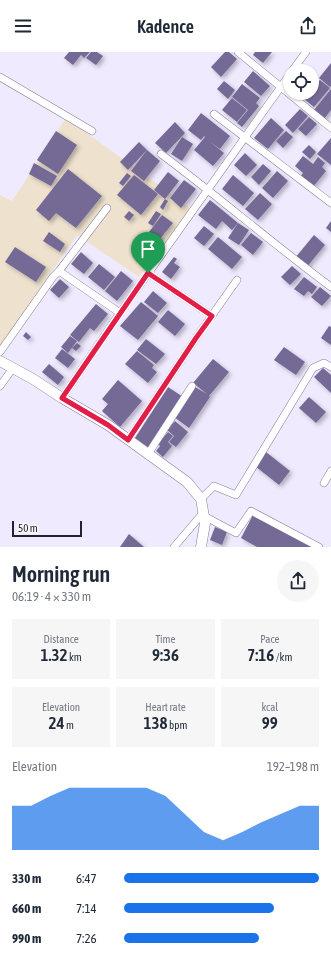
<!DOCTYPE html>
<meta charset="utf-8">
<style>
body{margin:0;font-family:"Asap Condensed",sans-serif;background:#f6f6f7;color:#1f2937;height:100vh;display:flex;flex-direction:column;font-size:15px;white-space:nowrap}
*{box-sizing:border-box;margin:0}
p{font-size:13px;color:#747a83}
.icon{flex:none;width:22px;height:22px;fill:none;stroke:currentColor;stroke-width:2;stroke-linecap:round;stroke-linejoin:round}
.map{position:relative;height:495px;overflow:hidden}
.sheet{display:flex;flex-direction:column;background:#fff;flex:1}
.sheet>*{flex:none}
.controls{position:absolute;left:283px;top:12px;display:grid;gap:8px}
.controls a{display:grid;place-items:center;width:36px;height:36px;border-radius:50%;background:#fff;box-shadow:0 1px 3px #0004;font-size:20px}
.scale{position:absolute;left:12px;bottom:10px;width:70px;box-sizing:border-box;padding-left:4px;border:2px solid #25222e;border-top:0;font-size:11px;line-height:14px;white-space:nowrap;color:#25222e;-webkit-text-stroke:3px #fbfbfb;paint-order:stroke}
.pin{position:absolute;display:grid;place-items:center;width:34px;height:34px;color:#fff;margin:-41px -17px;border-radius:50% 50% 50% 0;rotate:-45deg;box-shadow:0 0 4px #0007}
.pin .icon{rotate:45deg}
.round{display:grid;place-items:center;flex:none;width:42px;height:42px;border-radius:21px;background:#f6f6f7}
.summary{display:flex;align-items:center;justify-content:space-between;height:68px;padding:0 12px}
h1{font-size:22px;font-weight:600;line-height:30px}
.stats{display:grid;grid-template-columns:repeat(3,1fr);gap:6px;height:68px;padding:4px 12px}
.stats div{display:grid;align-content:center;border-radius:0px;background:#f6f6f7;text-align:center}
.stats b{font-size:17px;font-weight:600}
.stats small{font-size:11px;font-weight:400}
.stats p{font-size:11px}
.chart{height:112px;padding:8px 12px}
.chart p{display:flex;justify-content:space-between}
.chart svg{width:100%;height:72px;margin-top:4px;fill:#1a73e8;opacity:.7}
ul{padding:0 12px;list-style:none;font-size:13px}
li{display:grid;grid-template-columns:64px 48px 1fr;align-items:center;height:30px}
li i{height:10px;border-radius:5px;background:#1a73e8}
header{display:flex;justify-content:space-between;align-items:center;height:52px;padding:0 12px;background:#fff;font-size:18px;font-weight:600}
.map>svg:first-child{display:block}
</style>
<header><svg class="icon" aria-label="menu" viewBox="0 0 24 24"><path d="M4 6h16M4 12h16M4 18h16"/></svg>Kadence<svg class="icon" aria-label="share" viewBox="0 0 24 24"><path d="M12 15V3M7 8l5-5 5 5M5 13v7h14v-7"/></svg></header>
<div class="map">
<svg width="331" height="495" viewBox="0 0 331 495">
<defs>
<filter id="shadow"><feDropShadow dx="2.5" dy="2.5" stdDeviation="2" flood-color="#0004"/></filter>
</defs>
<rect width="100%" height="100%" fill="#efeafe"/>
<path fill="#eee2ce" d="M66,66L192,157L139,225L77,183L0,295V143L12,149Z"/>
<g fill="#756996" filter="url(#shadow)">
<path d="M69,0H90L84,6L81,3L73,13L64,6Z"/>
<path d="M91,0H97L103,4L96,13L86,6Z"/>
<path d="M225,0H229L237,7L221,25L211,15Z"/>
<path d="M255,0H272L263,11L253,3Z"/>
<path d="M331,11V34L330,35L319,26Z"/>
<path d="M253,19L270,34L261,44L244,30Z"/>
<path d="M320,28L330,36L314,55L304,47L309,41H312V37Z"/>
<path d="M224,29L235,38L228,47L217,37Z"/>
<path d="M242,32L260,46L256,51L259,54L242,75L237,71L248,58L232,45Z"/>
<path d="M331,37V58L324,67L314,58Z"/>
<path d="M232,46L247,58L237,70L222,58Z"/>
<path d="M300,57L308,64L293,81L285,73Z"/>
<path d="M201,61L230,84L220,97L209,89L224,101L213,114L194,98L205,85L204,84L201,88L188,78Z"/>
<path d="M309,65L317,72L306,84L298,77Z"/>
<path d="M271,66L284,78L268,97L254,86Z"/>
<path d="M175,70L185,81L166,101L155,91Z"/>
<path d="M56,79L77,93L58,122L37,108Z"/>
<path d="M286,79L293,85L283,96L276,89Z"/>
<path d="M182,85L193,92L182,109L171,102Z"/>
<path d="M331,86V113L317,102Z"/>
<path d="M139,90L147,98L128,118L120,110Z"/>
<path d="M309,93L316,100L310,107L302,100Z"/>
<path d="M147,98L160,109L144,129L131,119Z"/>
<path d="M245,101L257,113L246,124L234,113Z"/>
<path d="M303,104L313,112L318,105L325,111L322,115L326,119L313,135L300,125L303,121L295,114Z"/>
<path d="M34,111L57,124L51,134L29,122Z"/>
<path d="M263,112L271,119L259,133L251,125Z"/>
<path d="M68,117L102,144L76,176L56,161L49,169L36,158Z"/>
<path d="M277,119L288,129L273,146L262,136Z"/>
<path d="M168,120L179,129L165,147L154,138Z"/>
<path d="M127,121L131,124L123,134L119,131Z"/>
<path d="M134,123L158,142L141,163L117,143Z"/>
<path d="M233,123L254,141L243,154L222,137Z"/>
<path d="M184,128L196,137L181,156L170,146Z"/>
<path d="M260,141L272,152L258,168L245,157Z"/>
<path d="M165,147L168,149L163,158L160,155Z"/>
<path d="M210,148L238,171L232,178L222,169L216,177L198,163Z"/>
<path d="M129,159L134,163L129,169L124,165Z"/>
<path d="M156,159L161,162L153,174L148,171Z"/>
<path d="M162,163L173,171L159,188L149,180Z"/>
<path d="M331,169V180L326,176Z"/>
<path d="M238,171L249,178L239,193L228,186Z"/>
<path d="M204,174L214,182L204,194L194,186Z"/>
<path d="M49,180L65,192L60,200L43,189Z"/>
<path d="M251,181L263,190L253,203L241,193Z"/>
<path d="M149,182L161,191L152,201L140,192Z"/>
<path d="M314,183L325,193L306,216L295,206Z"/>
<path d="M218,185L242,205L232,217L208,197Z"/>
<path d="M15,195L46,215L36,230L5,210Z"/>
<path d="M81,200L93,211L84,222L71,212Z"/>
<path d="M174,205L177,207L174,211L180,215L171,227L162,220Z"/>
<path d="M99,212L115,225L104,238L88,225Z"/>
<path d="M292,214L301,222L290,233L281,225Z"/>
<path d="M121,219L133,229L117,249L105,239Z"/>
<path d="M304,225L317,235L312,242L308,239L304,244L294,237Z"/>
<path d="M60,227L69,235L59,246L50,238Z"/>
<path d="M320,235L331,244L322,254L311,245Z"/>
<path d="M153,239L167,251L158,261L144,250Z"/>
<path d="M141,250L158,264L138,288L120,274Z"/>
<path d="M96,252L108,262L94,279L90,276L79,290L70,283Z"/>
<path d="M168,258L185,272L175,284L158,270Z"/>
<path d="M329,274L331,275V293L321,286Z"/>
<path d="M26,280L31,285L28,288L23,284Z"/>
<path d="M70,284L77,289L68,301L61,295Z"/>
<path d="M146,287L165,302L156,312L137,298Z"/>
<path d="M77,291L81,294L76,299L72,296Z"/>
<path d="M284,295L305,310L296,323L274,308Z"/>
<path d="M62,297L75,307L68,316L55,306Z"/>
<path d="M137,299L154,313L152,316L157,320L148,331L125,312Z"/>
<path d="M213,307L229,320L209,344L210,345L189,376L174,365L195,335L207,342L193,331Z"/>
<path d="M49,312L64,325L58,333L42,320Z"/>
<path d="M323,316L331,323V341L314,325Z"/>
<path d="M118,328L142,349L120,375L102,359L108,352L102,347Z"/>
<path d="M168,335L183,345L149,396L135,386Z"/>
<path d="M309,345L326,360L316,371L299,356Z"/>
<path d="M175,369L188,380L176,395L169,390L174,384L167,378Z"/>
<path d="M168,380L173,384L168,390L172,394L163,405L156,399L160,394L158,392Z"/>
<path d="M266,400L290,419L279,433L255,414Z"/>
<path d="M253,463L274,474L311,495H257L241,486Z"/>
<path d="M215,475L227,480L222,493L210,488Z"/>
<path d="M129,482L144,495H120Z"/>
</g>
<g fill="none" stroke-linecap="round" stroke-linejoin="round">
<defs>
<g id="street">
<path d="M238,0L331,76"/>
<path d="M292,19L306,0"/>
<path d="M0,25L92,79"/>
<path d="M214,62L331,151"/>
<path d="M161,102C219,145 273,192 331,235"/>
<path d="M59,219L120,261"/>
<path d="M148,221L212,264"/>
<path d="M0,300L53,225L59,219L107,156"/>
<path d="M0,334L13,316"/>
<path d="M62,346L120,261L290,22"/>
<path d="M128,388L196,286L237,228"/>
<path d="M148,402L192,334"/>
<path d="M324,431L331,419"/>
<path d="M201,447L214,434L236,443L313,316L324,311L331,315"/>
<path d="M204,464L236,481L251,459L319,495"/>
<path d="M174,495L203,461"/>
</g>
<path id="secondary" d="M0,309L33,327L62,346L108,373L187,430L201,447L205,471L201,495"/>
</defs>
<use href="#street" stroke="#867f9c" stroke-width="8"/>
<use href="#secondary" stroke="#867f9c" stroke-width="11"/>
<use href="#street" stroke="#fff" stroke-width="7"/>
<use href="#secondary" stroke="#fff" stroke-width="10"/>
</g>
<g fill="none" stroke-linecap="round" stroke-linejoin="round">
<defs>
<path id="route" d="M148,221L212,264L196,286L128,388L108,373L62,346Z"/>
</defs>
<use href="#route" stroke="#fff" stroke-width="8"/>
<use href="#route" stroke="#e11d48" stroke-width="5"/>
</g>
</svg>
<div class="controls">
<a><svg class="icon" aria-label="locate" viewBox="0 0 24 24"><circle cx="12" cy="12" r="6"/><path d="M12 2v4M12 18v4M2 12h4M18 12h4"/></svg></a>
</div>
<div class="scale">50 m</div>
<div class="pin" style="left:148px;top:221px;background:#1e9e55"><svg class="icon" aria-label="arrive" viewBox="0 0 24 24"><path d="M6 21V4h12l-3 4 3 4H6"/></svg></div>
</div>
<section class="sheet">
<div class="summary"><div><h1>Morning run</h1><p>06:19 · 4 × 330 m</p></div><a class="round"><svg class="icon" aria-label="share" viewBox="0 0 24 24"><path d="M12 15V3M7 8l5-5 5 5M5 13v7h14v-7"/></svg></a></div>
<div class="stats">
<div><p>Distance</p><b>1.32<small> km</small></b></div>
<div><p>Time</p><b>9:36</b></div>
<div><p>Pace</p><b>7:16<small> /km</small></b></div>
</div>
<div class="stats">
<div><p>Elevation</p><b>24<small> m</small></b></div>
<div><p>Heart rate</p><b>138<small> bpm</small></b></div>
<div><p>kcal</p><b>99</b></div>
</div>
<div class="chart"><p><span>Elevation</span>192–198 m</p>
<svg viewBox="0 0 160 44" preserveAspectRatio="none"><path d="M0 44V17L10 17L20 11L30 6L40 6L50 6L60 6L70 6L80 11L90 22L100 33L110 38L120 33L130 27L140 22L150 17L160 17V44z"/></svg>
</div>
<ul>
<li><b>330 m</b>6:47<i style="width:100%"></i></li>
<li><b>660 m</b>7:14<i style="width:77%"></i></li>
<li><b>990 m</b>7:26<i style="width:69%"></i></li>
</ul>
</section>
